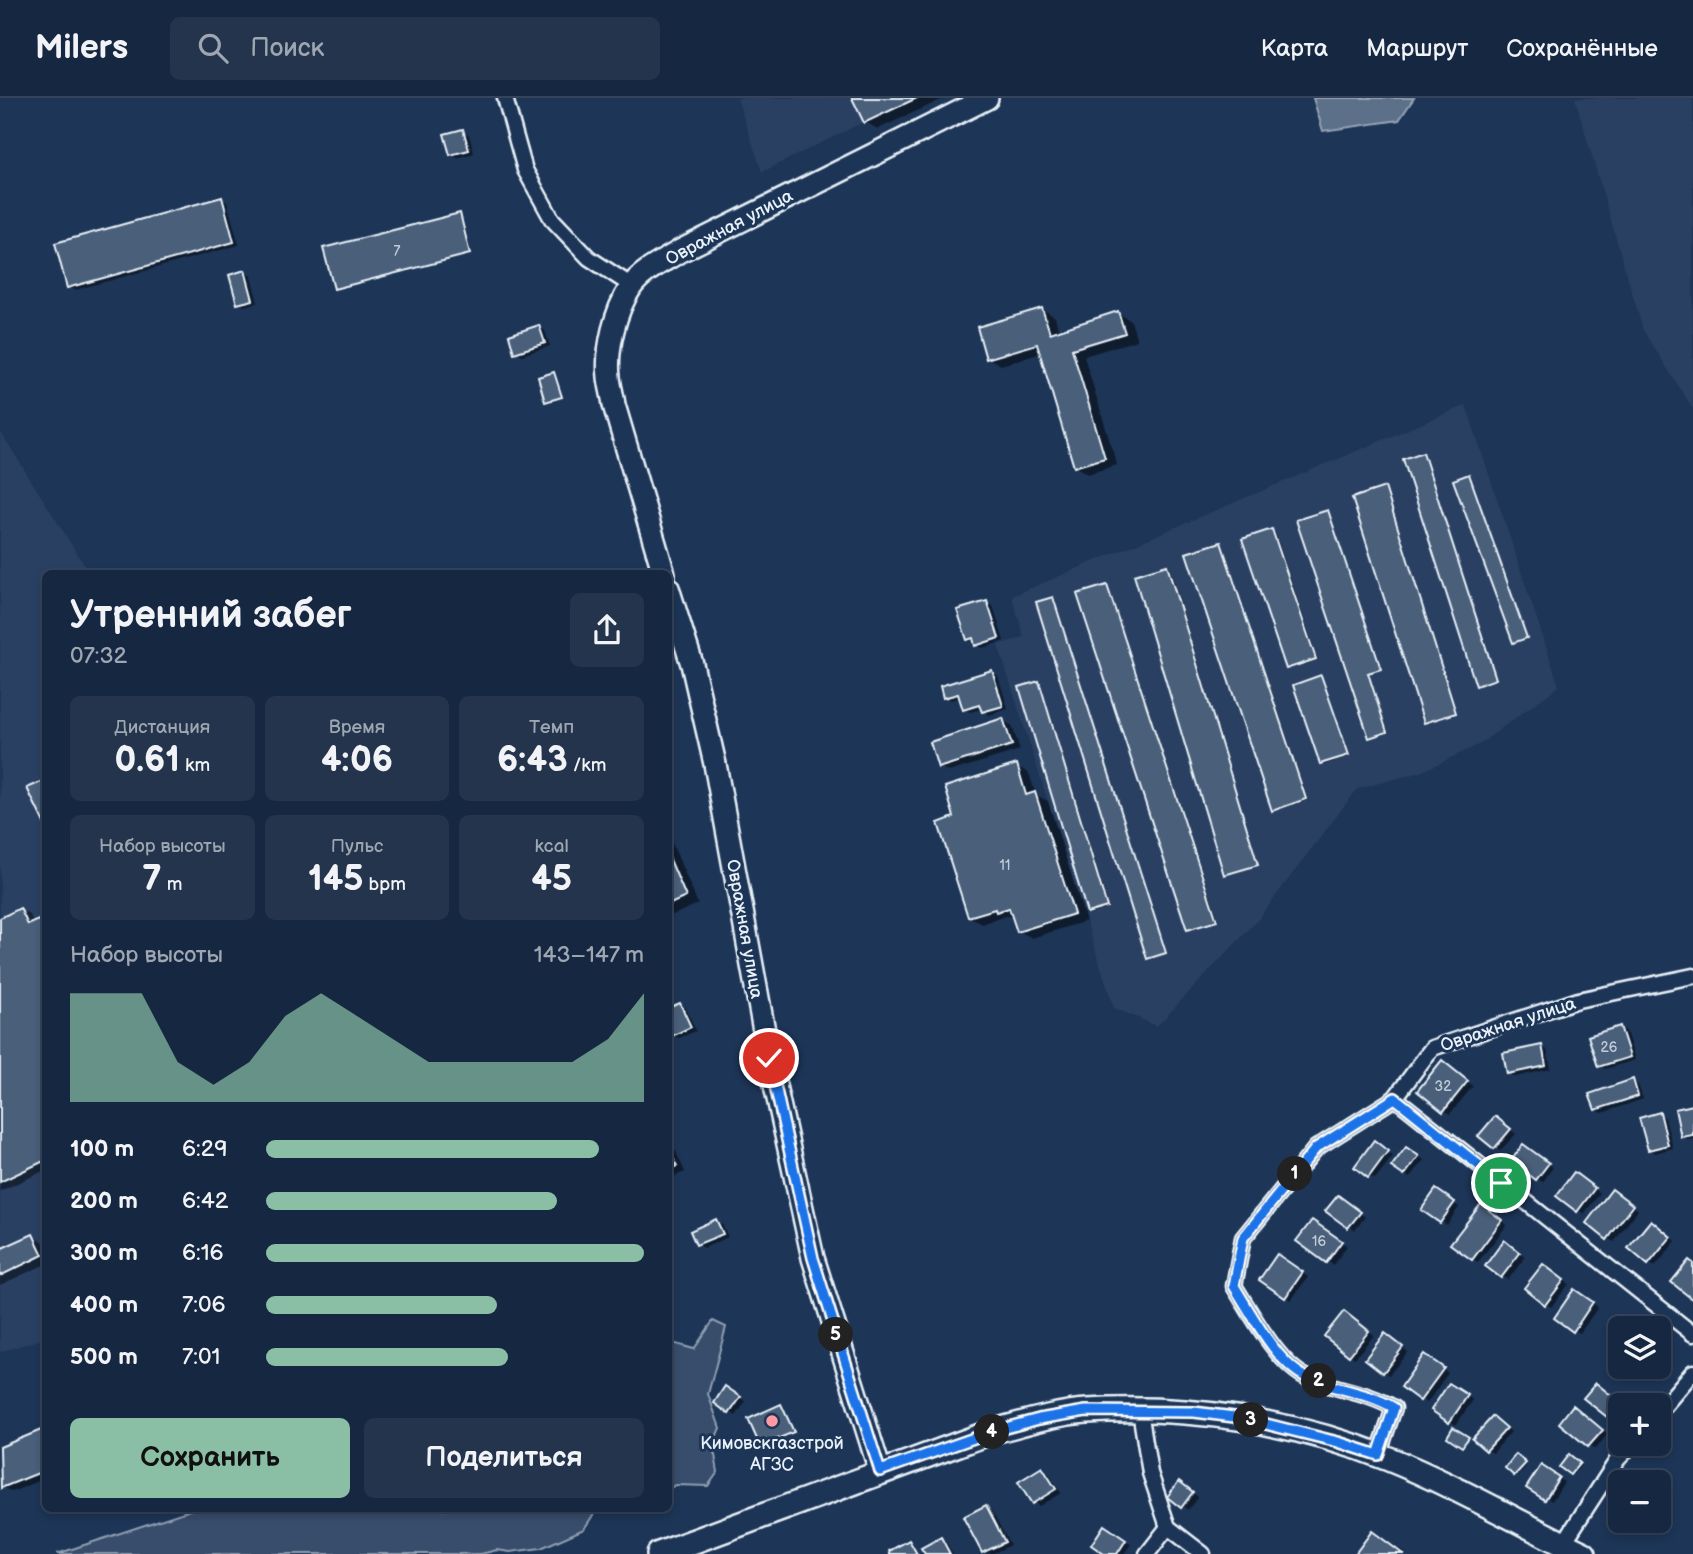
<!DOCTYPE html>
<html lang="ru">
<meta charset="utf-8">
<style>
body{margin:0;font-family:"Balsamiq Sans",sans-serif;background:#23344c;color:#f1f3f6;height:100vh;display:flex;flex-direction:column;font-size:26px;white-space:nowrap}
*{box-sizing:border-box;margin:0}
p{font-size:23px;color:#9ea6b1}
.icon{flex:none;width:38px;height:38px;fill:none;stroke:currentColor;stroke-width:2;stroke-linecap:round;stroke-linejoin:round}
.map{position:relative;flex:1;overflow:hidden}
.side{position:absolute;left:42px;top:472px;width:630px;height:942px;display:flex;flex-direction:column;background:#162841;border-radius:10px;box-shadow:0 4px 10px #0003,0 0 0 2px #35445a}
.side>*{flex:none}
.controls{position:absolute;left:1608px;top:1218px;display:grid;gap:14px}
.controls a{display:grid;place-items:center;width:63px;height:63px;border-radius:10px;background:#162841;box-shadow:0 4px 10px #0003,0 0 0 2px #35445a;font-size:35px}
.pin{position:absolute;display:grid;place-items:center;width:60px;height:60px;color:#fff;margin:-30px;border:4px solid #fff;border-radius:50%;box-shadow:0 2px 7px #0007}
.km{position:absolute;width:35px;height:35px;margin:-18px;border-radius:50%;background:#222;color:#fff;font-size:19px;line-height:35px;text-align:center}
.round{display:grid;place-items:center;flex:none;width:74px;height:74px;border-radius:10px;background:#23344c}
.summary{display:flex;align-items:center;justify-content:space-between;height:119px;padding:0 28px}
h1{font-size:38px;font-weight:700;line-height:52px}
.figures{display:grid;grid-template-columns:repeat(3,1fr);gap:10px;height:119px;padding:7px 28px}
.figures div{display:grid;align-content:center;border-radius:10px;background:#23344c;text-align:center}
.figures b{font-size:35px;font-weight:700}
.figures small{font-size:19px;font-weight:400}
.figures p{font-size:19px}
.chart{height:196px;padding:14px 28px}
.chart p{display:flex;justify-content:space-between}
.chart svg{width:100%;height:126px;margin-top:7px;fill:#8abfa5;opacity:.7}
.action{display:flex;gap:14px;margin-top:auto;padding:14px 28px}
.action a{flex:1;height:80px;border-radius:10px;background:#8abfa5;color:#111;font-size:28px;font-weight:700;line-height:80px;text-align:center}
.action a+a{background:#23344c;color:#f1f3f6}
ul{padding:0 28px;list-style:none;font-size:23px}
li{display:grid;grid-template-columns:112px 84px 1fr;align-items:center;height:52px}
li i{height:18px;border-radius:9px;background:#8abfa5}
header{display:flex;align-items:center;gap:42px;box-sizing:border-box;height:98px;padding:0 35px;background:#162841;border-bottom:2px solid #35445a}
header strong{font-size:33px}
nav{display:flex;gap:38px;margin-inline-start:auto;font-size:24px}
.search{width:490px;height:63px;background:#23344c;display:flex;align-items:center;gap:18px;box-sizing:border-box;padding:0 24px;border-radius:10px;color:#9ea6b1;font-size:26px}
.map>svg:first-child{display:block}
</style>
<header>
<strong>Milers</strong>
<div class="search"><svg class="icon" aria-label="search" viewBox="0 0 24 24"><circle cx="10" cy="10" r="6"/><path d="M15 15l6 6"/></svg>Поиск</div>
<nav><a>Карта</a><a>Маршрут</a><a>Сохранённые</a></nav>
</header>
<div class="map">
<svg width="1693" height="1456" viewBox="0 0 1693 1456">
<rect width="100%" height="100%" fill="#1d3557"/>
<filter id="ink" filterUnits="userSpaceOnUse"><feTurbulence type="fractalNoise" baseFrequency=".0143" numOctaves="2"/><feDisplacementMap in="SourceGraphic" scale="14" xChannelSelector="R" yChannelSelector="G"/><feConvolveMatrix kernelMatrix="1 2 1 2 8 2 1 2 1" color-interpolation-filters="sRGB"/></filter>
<g filter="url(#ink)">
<g fill="#2a4162">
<path d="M737,0H912L762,74Z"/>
<path d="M1575,0H1693V311L1643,232Z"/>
<path d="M1466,307L1559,588L1480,646L1421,674L1357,691L1256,824L1157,928L1114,910L998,547L1024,539L1012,498Z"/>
<path d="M0,333L90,476H46L45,1240L0,1254Z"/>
</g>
<g fill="#374d6c" stroke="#909fb2" stroke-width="2">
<path d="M713,1223L726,1229L708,1296L720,1330L713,1346L718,1374L708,1388L675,1387L669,1391V1244L694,1251Z"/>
<path d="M193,1411V1410L597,1411L584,1431L541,1450L510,1454L497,1452L481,1456H57Z"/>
</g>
<path fill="#5d7089" stroke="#95a4b5" stroke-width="2" d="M1313,0H1414L1399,22L1323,33Z"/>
<g fill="#0007">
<path d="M854,0H945L878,31L865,24Z"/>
<path d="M463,33L469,37L474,55L457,60L451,56Z"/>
<path d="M221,101L227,104L239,147L75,192L69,189Z"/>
<path d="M459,117L462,118L471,154L335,189Z"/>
<path d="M245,174L251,178L258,205L244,208L238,205Z"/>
<path d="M1042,211L1055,219L1059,234L1118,215L1131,223L1137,242L1084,258L1117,367L1088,376L1075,368L1042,255L1001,267L988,260Z"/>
<path d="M539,229L545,233L550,248L522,257L516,253Z"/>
<path d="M554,276L563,300L549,304L547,303Z"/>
<path d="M1422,356L1425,357L1497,582L1480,588L1478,587Z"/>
<path d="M1469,378L1528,541L1516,545L1514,544Z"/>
<path d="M1384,391L1387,392L1457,616L1428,625L1425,624Z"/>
<path d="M1328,413L1330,415L1382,572L1369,576L1389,635L1372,640L1370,639Z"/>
<path d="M1272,433L1275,434L1318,562L1290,571L1288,570Z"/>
<path d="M1221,446L1223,447L1308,702L1275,713L1273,712Z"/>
<path d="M1167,469L1170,470L1259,768L1228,777L1226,776Z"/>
<path d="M1106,489L1109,490L1219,824L1191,832L1189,831Z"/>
<path d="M1053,501L1055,502L1167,856L1151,861L1149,860Z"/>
<path d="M987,505L993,508L1004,543L982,550L968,541Z"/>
<path d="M992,574L998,578L1008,611L989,617L982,611L970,614L964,611L961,599L951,602L945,599Z"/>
<path d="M1321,579L1351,658L1324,667L1322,665Z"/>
<path d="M1039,585L1041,586L1109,810L1091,816L1088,814Z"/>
<path d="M1003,622L1012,628L1020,652L949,674L940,669Z"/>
<path d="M1016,668L1029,675L1036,697L1048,703L1086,823L1032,840L1019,833L1014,819L1006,818L982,826L969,818Z"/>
<path d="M668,736L698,806L668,819Z"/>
<path d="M20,812L30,817L34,827L46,821V1072L0,1093V822Z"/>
<path d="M680,907L686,910L696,933L679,940L673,937Z"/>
<path d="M1620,930L1626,933L1635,962L1605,971L1599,968Z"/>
<path d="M1541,949L1547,952L1551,971L1515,979L1509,975Z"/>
<path d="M1448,967L1473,988L1450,1016L1444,1012Z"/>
<path d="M1633,983L1638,987L1643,1001L1602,1015L1596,1011Z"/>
<path d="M1693,1009V1041L1689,1042L1683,1038Z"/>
<path d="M1659,1016L1665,1020L1673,1050L1655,1055L1649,1051Z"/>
<path d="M1496,1020L1516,1036L1500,1053L1495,1050Z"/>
<path d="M668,1036L685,1074L668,1081Z"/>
<path d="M1380,1048L1393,1058L1375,1081L1369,1078Z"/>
<path d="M1529,1052L1553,1069L1543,1084L1537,1081Z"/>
<path d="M1412,1054L1424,1062L1410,1080L1405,1077Z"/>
<path d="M1580,1079L1600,1095L1584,1116L1558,1098Z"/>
<path d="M1442,1097L1459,1109L1447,1127L1424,1112Z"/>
<path d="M1619,1097L1638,1112L1614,1144L1608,1140Z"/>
<path d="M1344,1102L1365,1119L1355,1132L1328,1112Z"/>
<path d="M1487,1112L1507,1127L1478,1164L1473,1161Z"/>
<path d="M716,1123L722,1126L728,1139L704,1150L698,1146Z"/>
<path d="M1318,1127L1347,1148L1333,1167L1299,1143Z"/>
<path d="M1657,1127L1676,1143L1655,1169L1649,1165Z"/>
<path d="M33,1138L43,1143L46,1150V1166L0,1187V1153Z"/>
<path d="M1511,1148L1525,1159L1508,1182L1502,1178Z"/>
<path d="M1283,1161L1308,1179L1291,1202L1286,1199Z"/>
<path d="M1549,1171L1569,1186L1551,1209L1545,1205Z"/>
<path d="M1581,1196L1598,1209L1580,1235L1574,1232Z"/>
<path d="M1351,1218L1374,1237L1355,1260L1350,1257Z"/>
<path d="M1391,1241L1408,1254L1389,1277L1384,1274Z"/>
<path d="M1430,1262L1448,1275L1427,1305L1403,1289Z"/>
<path d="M1449,1287L1473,1302L1456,1327L1433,1312Z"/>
<path d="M726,1291L746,1303L736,1318L730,1314Z"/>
<path d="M1602,1291L1623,1307H1620V1313L1614,1321L1586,1300Z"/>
<path d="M781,1308L795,1335L764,1348L762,1347Z"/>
<path d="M1579,1313L1608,1336L1595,1351L1561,1325Z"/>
<path d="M1499,1323L1511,1334L1493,1355L1487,1352Z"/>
<path d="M46,1332V1380L12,1394L3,1389L0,1383V1351Z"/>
<path d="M1569,1358L1581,1367L1573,1377L1561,1368Z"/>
<path d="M1519,1360L1527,1367L1518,1378L1507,1369Z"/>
<path d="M1541,1370L1564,1384L1552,1403L1529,1389Z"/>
<path d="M1042,1371L1048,1375L1061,1395L1039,1408L1033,1404Z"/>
<path d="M1185,1389L1198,1399L1188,1412L1169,1399Z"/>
<path d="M986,1409L992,1413L1010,1447L992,1456L983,1454Z"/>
<path d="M1105,1429L1131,1446L1124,1456H1108Z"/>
<path d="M1373,1435L1401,1452L1407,1456H1357Z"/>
<path d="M941,1441L946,1444L953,1456H927Z"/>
</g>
<g fill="#495e7a" stroke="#e8f1f8" stroke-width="2">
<path d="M852,0H917L864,25Z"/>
<path d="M463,31L469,52L450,57L444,36Z"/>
<path d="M222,99L234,144L67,190L55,145Z"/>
<path d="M460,115L470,156L334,191L323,150Z"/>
<path d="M245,172L253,202L237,206L229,177Z"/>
<path d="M1042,210L1050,235L1118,213L1125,235L1072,251L1105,360L1074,369L1037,246L986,261L977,229Z"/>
<path d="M539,227L545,245L514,255L509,237Z"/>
<path d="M554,274L562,299L545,304L538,279Z"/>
<path d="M1423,354L1496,581L1476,588L1403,361Z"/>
<path d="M1469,376L1527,540L1513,545L1453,382Z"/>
<path d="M1385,389L1456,615L1424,625L1352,400Z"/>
<path d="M1328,412L1381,571L1368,575L1387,634L1369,640L1296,422Z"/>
<path d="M1272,431L1316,561L1286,571L1242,441Z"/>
<path d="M1221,444L1306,701L1272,713L1186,455Z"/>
<path d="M1167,467L1258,767L1224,777L1134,477Z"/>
<path d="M1107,487L1217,823L1187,832L1077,496Z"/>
<path d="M1053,499L1166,855L1147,861L1036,504Z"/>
<path d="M987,503L999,540L975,548L973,540L967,542L957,512Z"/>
<path d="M992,572L1003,608L982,614L979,607L963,612L958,596L943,600L940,588Z"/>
<path d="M1321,577L1349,657L1320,666L1293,587Z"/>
<path d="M1039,583L1107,809L1087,815L1019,589Z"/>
<path d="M1003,620L1012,647L938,670L930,644Z"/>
<path d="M1017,666L1026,697L1035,694L1074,816L1017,834L1009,810L996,814L995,811L968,819L938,725L954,719L945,689Z"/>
<path d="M46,682V729L27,690Z"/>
<path d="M668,757L686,799L668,807Z"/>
<path d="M20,810L28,827L46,819V1062L0,1084V820Z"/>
<path d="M680,905L691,929L672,938L668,931V910Z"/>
<path d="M1620,928L1630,959L1598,969L1588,938Z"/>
<path d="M1542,947L1546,968L1507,976L1503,955Z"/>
<path d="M1442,962L1468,983L1443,1014L1417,993Z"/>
<path d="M1633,981L1638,998L1595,1012L1589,996Z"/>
<path d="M1693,1007V1037L1681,1039L1675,1011Z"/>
<path d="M1660,1014L1668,1047L1648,1052L1639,1020Z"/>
<path d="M1495,1018L1511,1031L1494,1051L1478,1038Z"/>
<path d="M1374,1042L1388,1053L1368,1080L1354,1069Z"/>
<path d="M1523,1046L1549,1065L1536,1082L1511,1063Z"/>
<path d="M1406,1049L1419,1058L1404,1078L1391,1069Z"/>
<path d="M668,1050L677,1068L668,1072Z"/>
<path d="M1574,1074L1595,1090L1577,1114L1556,1098Z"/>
<path d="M1436,1091L1455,1104L1440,1125L1421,1112Z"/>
<path d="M1612,1091L1633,1107L1607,1142L1586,1125Z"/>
<path d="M1338,1097L1361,1114L1348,1130L1325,1113Z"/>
<path d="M1481,1106L1502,1122L1472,1162L1450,1146Z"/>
<path d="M716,1121L723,1136L696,1147L690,1133Z"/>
<path d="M1312,1122L1342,1143L1326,1165L1296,1143Z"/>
<path d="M1651,1122L1671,1139L1648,1167L1628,1150Z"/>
<path d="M33,1136L43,1157L0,1178V1151Z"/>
<path d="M1504,1142L1520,1155L1501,1180L1485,1168Z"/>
<path d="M1277,1156L1303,1174L1285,1200L1259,1182Z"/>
<path d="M1689,1162L1693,1165V1202L1671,1184Z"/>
<path d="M1543,1166L1564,1182L1545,1207L1524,1190Z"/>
<path d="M1574,1191L1593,1204L1573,1234L1554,1220Z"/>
<path d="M1344,1213L1369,1233L1349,1258L1324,1238Z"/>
<path d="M1622,1226L1627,1230H1620V1250L1610,1241Z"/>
<path d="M1385,1235L1403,1249L1383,1275L1365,1261Z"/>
<path d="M1424,1256L1444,1270L1420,1303L1401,1289Z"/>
<path d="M1449,1285L1468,1297L1449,1325L1431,1312Z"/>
<path d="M1596,1285L1619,1304L1607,1319L1583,1300Z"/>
<path d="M725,1288L741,1299L729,1316L714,1305Z"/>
<path d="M781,1306L794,1334L760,1348L748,1321Z"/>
<path d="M1573,1307L1603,1332L1588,1349L1559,1325Z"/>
<path d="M1493,1318L1507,1330L1486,1353L1472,1341Z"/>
<path d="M1453,1329L1469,1339L1462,1349L1447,1339Z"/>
<path d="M46,1330V1372L1,1390L0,1349Z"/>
<path d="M1516,1356L1526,1365L1514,1378L1505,1370Z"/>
<path d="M1569,1356L1580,1365L1570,1377L1559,1369Z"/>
<path d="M1541,1367L1559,1379L1545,1402L1526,1390Z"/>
<path d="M1042,1369L1056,1391L1032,1406L1018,1384Z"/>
<path d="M1179,1383L1193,1394L1181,1410L1167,1399Z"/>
<path d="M986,1407L1005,1444L982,1455L963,1419Z"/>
<path d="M1104,1427L1126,1442L1117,1456H1104L1091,1447Z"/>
<path d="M1372,1433L1403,1456H1355Z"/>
<path d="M941,1439L950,1456H925L921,1450Z"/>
<path d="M909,1442L917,1456H890L889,1453Z"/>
</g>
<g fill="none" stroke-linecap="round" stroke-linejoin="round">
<defs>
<g id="street">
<path d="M505,0L525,72L552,121L589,160L632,188"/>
<path d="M1395,1000L1693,1236"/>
<path d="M1140,1313L1150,1375L1168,1429L1203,1456"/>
<path d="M1659,1314L1693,1274"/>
<path d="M1378,1357L1394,1310C1367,1294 1337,1292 1308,1280C1278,1267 1252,1216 1234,1188L1243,1140L1316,1050L1395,1000L1432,950L1578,902L1693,878"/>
<path d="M1563,1446L1618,1361L1632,1346"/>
<path d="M1147,1456L1168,1429"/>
</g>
<g id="secondary">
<path d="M664,476L614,307C613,298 610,289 609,279C606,251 615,213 631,189C642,173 664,163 680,153L987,0"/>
<path d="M668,490L692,566L715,666L769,960L813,1160L880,1373"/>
</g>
<path id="primary" d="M659,1456L994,1333C1025,1325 1056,1315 1087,1313C1189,1307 1294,1323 1389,1361C1456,1388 1519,1425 1584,1456"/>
</defs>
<use href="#street" stroke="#e8f1f8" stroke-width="19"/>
<use href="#secondary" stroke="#e8f1f8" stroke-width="26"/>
<use href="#primary" stroke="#e8f1f8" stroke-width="28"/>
<use href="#street" stroke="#1d3557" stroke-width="14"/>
<use href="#secondary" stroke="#1d3557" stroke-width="21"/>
<use href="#primary" stroke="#1d3557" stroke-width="23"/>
</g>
</g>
<g fill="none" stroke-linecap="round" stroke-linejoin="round" filter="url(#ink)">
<defs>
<path id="route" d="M769,960L813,1160L880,1373L994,1333L1039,1321L1086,1313L1194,1314L1242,1320L1338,1344L1378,1357L1394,1310C1367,1294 1337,1292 1308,1280C1277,1267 1252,1216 1234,1188L1243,1140L1316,1050L1395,1000L1501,1085"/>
</defs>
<use href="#route" stroke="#fff" stroke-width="14"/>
<use href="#route" stroke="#1a73e8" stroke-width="9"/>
</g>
<circle fill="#ff9aa2" stroke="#1d3557" stroke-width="2.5" cx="772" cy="1323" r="7"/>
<g text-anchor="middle" stroke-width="6" stroke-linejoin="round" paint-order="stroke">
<g font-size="14" fill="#c0ccd8">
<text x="397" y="158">7</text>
<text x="1005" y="772">11</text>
<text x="1609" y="954">26</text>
<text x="1443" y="993">32</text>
<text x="1319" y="1148">16</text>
</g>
<g font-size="18" fill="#e8f1f8" stroke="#1d3557">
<text transform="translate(729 129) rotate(-28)" y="6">Овражная улица</text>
<text transform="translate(745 831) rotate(80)" y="6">Овражная улица</text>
<text transform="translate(1508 926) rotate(-18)" y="6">Овражная улица</text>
</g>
<g font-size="18" fill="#e8f1f8" stroke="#1d3557">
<text x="772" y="1351">Кимовскгазстрой<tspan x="772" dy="21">АГЗС</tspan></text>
</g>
</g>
</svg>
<div class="controls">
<a><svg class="icon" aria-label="layers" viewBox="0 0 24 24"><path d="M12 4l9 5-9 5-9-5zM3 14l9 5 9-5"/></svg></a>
<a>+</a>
<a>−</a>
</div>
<div class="pin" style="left:1501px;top:1085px;background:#1e9e55"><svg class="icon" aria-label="arrive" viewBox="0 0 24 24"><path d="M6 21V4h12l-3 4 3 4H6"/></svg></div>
<div class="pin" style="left:769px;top:960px;background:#d93025"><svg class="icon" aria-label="check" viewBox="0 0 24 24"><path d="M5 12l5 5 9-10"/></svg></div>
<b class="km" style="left:1295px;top:1076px">1</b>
<b class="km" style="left:1319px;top:1283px">2</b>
<b class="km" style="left:1251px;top:1322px">3</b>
<b class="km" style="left:992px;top:1334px">4</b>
<b class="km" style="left:836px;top:1237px">5</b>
<section class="side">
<div class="summary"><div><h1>Утренний забег</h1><p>07:32</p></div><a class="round"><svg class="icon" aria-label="share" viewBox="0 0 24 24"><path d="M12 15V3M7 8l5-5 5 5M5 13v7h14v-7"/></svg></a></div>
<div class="figures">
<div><p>Дистанция</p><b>0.61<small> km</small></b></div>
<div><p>Время</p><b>4:06</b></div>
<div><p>Темп</p><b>6:43<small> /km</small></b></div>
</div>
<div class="figures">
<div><p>Набор высоты</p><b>7<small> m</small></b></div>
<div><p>Пульс</p><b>145<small> bpm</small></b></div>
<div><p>kcal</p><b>45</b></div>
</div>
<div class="chart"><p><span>Набор высоты</span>143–147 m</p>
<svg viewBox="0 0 160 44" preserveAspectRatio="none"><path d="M0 44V6L10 6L20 6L30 30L40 38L50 30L60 14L70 6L80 14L90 22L100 30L110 30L120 30L130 30L140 30L150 22L160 6V44z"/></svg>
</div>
<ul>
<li><b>100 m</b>6:29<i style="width:88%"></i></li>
<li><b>200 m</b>6:42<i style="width:77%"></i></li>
<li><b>300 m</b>6:16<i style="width:100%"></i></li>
<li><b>400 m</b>7:06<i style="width:61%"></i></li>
<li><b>500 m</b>7:01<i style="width:64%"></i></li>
</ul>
<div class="action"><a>Сохранить</a><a>Поделиться</a></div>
</section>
</div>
